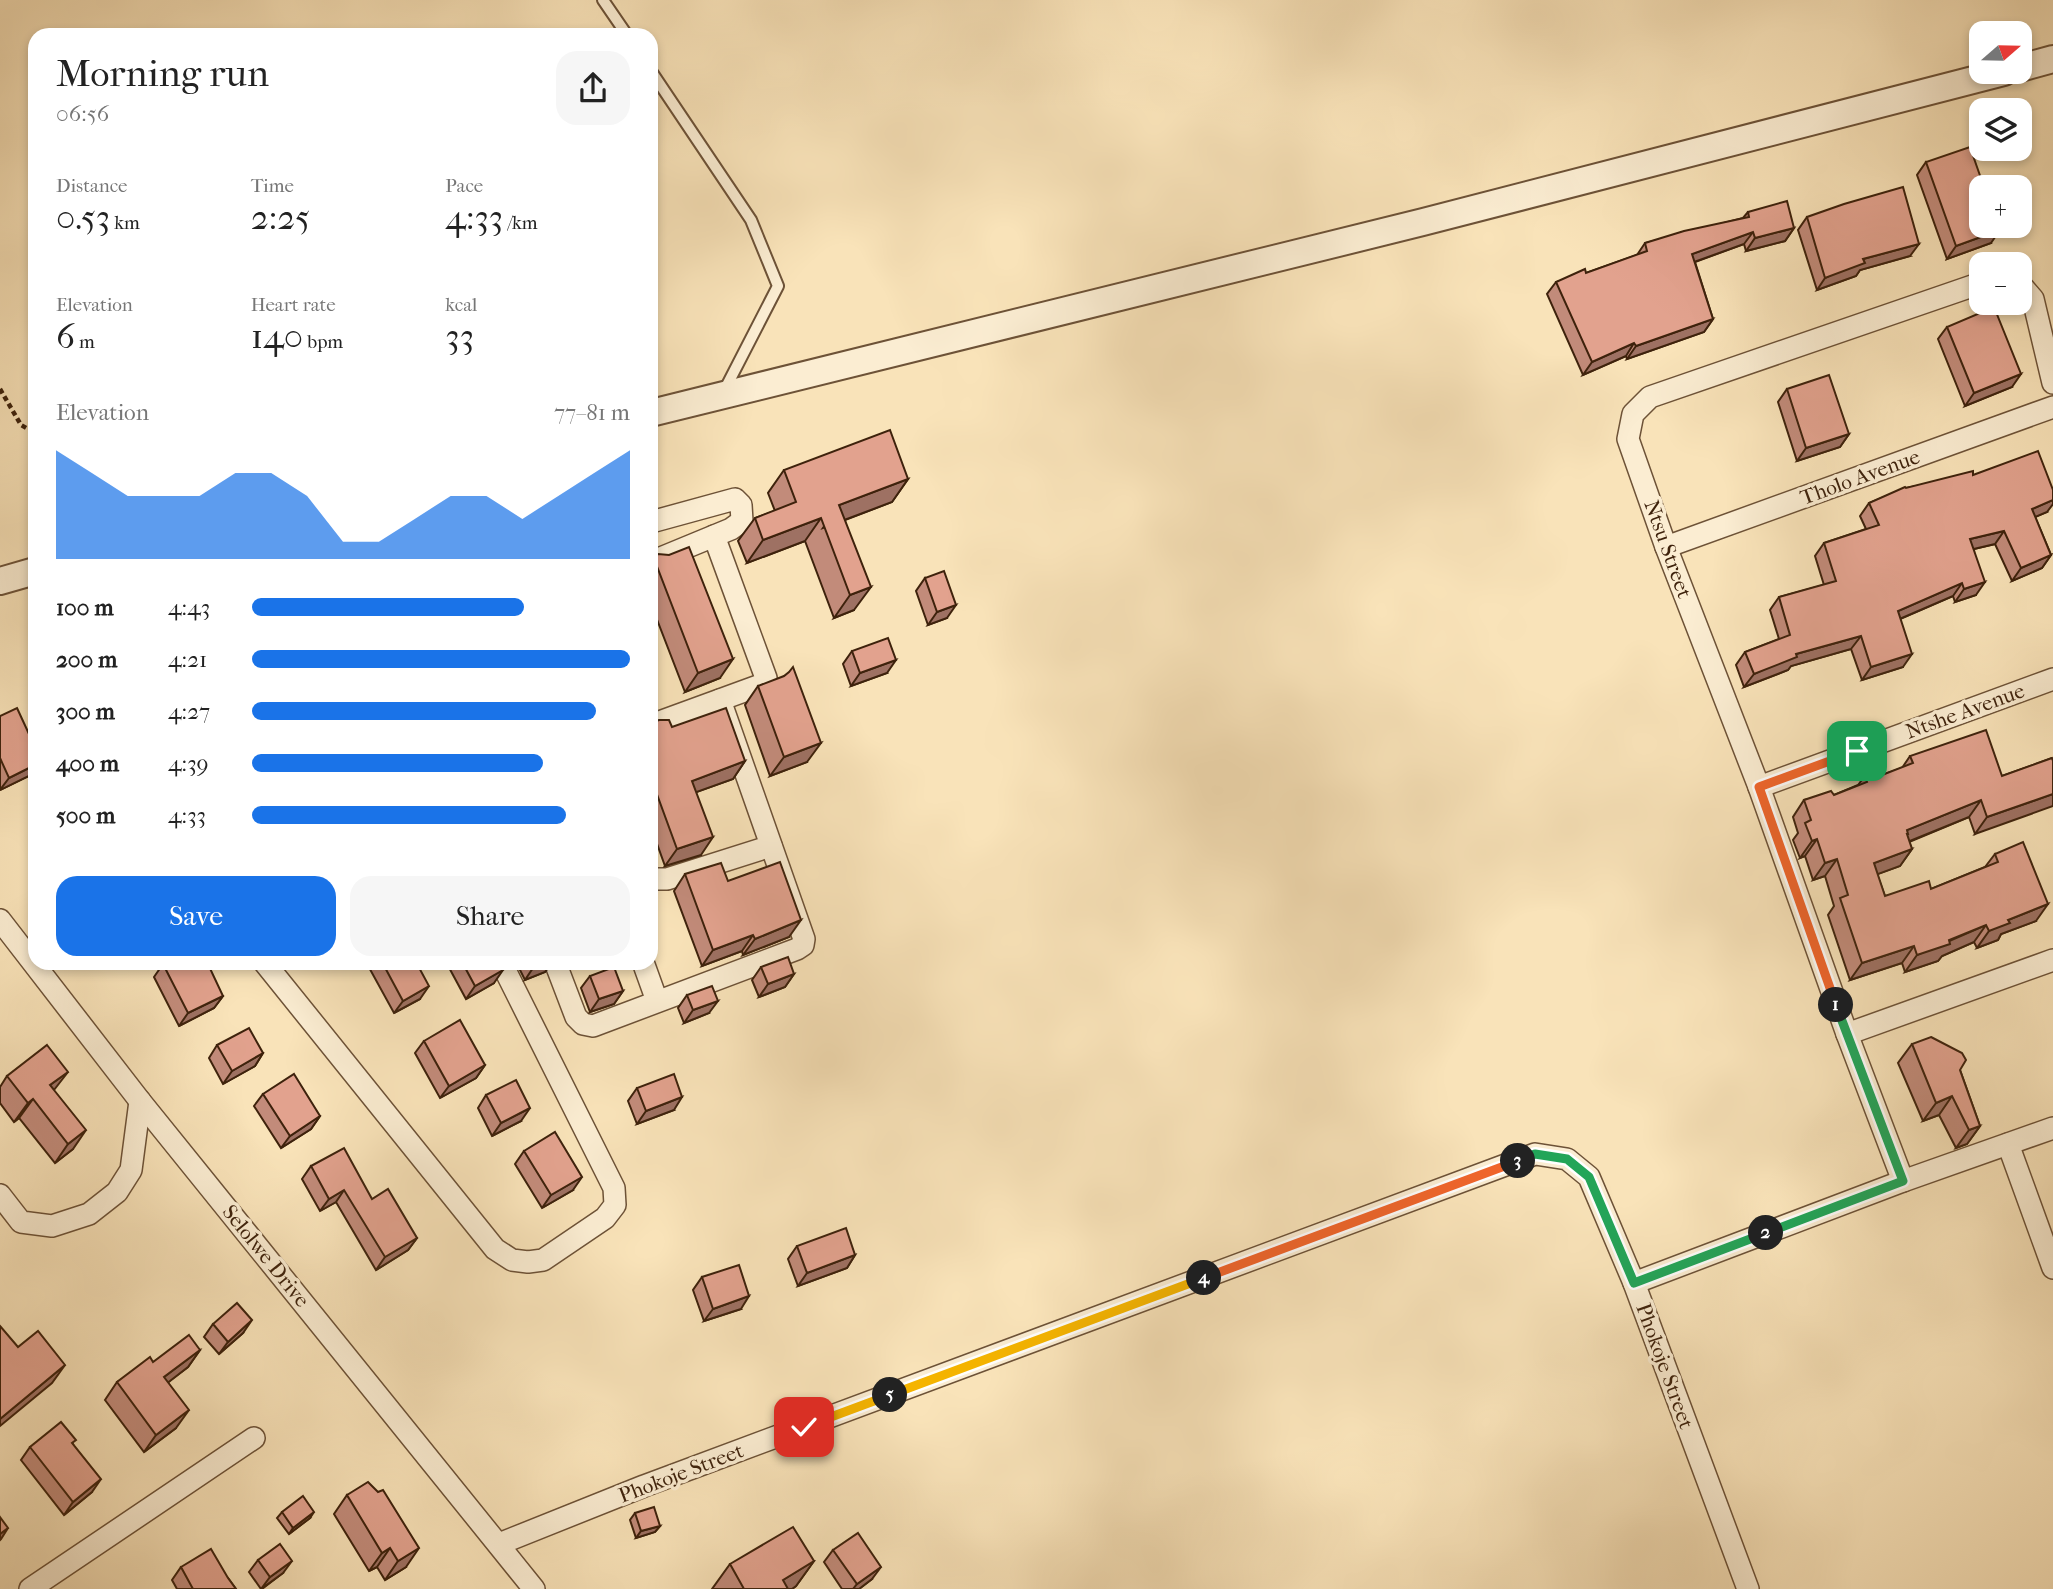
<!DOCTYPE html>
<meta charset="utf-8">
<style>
body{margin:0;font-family:"IM FELL French Canon",serif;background:#f6f6f6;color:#222;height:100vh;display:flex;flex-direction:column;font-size:26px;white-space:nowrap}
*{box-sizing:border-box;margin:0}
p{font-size:23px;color:#767676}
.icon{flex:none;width:38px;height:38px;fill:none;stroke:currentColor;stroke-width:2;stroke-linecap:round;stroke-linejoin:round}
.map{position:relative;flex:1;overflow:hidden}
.drawer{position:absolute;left:28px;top:28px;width:630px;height:942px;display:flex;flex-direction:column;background:#fff;border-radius:21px;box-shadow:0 4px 10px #0003}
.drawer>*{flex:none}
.needle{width:46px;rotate:70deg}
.controls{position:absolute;left:1969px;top:21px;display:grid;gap:14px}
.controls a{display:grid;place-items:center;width:63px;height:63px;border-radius:14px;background:#fff;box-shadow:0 4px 10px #0003;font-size:35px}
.pin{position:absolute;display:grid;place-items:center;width:60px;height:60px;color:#fff;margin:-30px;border-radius:14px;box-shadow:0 4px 10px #0006}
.km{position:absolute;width:35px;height:35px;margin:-18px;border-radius:50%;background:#222;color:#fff;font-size:19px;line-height:35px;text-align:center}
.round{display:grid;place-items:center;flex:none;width:74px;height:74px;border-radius:21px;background:#f6f6f6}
.head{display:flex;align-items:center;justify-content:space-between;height:119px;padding:0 28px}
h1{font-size:38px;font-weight:600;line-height:52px}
.figures{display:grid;grid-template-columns:repeat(3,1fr);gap:10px;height:119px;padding:7px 28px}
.figures div{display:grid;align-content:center}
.figures b{font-size:35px;font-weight:600}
.figures small{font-size:19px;font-weight:400}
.figures p{font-size:19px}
.chart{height:196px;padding:14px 28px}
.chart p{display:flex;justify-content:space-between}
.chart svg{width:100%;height:126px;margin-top:7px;fill:#1a73e8;opacity:.7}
.cta{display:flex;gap:14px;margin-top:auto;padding:14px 28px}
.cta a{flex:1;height:80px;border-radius:21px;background:#1a73e8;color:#fff;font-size:28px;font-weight:600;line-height:80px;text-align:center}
.cta a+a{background:#f6f6f6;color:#222}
ul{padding:0 28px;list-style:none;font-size:23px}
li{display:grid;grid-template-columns:112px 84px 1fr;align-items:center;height:52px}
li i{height:18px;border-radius:9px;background:#1a73e8}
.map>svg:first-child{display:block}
</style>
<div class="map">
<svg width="2053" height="1589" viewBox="0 0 2053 1589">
<rect width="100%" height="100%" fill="#f9e3b9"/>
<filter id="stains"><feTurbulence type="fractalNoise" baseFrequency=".00286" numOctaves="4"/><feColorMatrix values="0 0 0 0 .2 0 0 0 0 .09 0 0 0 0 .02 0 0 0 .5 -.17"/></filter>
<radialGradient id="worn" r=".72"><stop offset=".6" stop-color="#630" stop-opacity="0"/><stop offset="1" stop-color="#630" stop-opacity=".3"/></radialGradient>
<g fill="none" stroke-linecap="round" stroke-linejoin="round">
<defs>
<g id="service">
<path d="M603,0L627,35"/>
<path d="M651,71L751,220L778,286L723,393"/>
</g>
<g id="minor">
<path d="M2020,284L2033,299L2053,383"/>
<path d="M651,522L735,499L741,505L742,521L731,529L651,562"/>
<path d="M1666,547L2053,407"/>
<path d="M651,725L766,683V678L714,536"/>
<path d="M1759,787L2053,679"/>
<path d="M651,879H667L771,846"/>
<path d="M0,920L140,1101L534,1589"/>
<path d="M264,962L495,1249L512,1260L528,1262L543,1260L605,1218L615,1205L614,1188L501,962"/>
<path d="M555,962L576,1017L583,1024L593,1026L797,949L803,945L804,939L720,700"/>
<path d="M643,962L657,1001"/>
<path d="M1847,1034L2053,960"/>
<path d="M2008,1144L2053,1268"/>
<path d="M1903,1181L1847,1034L1759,787L1666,547L1628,439L1633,414L1650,397L1981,283"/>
<path d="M0,1195L21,1222L52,1226L89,1214L117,1192L131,1170L140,1101"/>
<path d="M1634,1283L1903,1181L2053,1128"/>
<path d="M499,1544L644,1486L1535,1154L1567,1159L1589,1177L1634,1283L1748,1589"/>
<path d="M30,1589L254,1438"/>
</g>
<g id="tertiary">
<path d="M2020,68L2053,59"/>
<path d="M651,413L1423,222L2004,72"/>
<path d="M0,581L35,571"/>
</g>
</defs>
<use href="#service" stroke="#6d5237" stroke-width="14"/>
<use href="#minor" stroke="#6d5237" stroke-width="24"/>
<use href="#tertiary" stroke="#6d5237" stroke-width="30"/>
<path stroke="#3e220c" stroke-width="4.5" stroke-dasharray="5 3.5" stroke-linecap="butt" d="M0,389L21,425L35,433"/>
<use href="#service" stroke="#fbedd2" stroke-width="10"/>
<use href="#minor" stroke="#fbedd2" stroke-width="21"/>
<use href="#tertiary" stroke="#fbedd2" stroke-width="26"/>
</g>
<g fill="#c28b7a" stroke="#3e220c" stroke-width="2">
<path d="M1926,162L1991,243L1947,259L1917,175Z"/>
<path d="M1748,212L1794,228L1785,241L1746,251L1744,244L1695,262L1713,319L1704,332L1627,359L1626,356L1583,375L1547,294L1556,282L1586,273L1637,255L1645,243L1743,218Z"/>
<path d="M1807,217L1910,256L1860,270L1856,276L1817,290L1798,230Z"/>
<path d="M1947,327L2012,387L1965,406L1938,339Z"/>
<path d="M1787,389L1849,434L1840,447L1797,461L1778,402Z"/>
<path d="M784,470L908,479L892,502L845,520L854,610L834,618L805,541L747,563L738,541L755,518L775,511L768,493Z"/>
<path d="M1973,475L2047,512L2035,517L2051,555L2042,568L2012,581L1995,544L1974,549L1976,595L1955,602L1953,596L1900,619L1903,667L1862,680L1851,649L1791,666L1788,670L1744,687L1736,665L1745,652L1779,639L1770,610L1779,597L1824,585L1815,556L1824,543L1866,529L1860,516L1869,503L1906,488Z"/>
<path d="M653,556L720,678L685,692L651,604V560Z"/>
<path d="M925,578L947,618L928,625L916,591Z"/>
<path d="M852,651L887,673L851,686L843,664Z"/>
<path d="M758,686L807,762L770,776L745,705Z"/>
<path d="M0,716L35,747V772L33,774L0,790Z"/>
<path d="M651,723L672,727L745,761L733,779L696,792L701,855L665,866L651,827Z"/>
<path d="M1910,756L2002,776L2052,758L1975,834L1969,817L1909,842L1912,849L1900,866L1877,874L1885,896L1931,889L1985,867L1995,854L2036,921L2001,934L1998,940L1977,948L1974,942L1942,956L1938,961L1905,972L1902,963L1850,980L1828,915L1834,906L1825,876L1813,880L1805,856L1800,858L1793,840L1798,833L1793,817L1804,800L1834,795L1858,785L1865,776L1882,775L1902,768Z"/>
<path d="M685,874L728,881L789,937L743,955L742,951L702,966L674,891Z"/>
<path d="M366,962H406L420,999L394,1013Z"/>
<path d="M446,962H498L494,983L466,999Z"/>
<path d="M516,962H552L545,972L525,980Z"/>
<path d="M163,964L223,996L214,1008L179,1026L154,977Z"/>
<path d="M761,967L794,974L785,987L759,997L752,980Z"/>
<path d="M590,976L623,991L614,1004L590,1012L581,988Z"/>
<path d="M687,995L709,1013L684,1023L678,1008Z"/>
<path d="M424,1041L485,1065L476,1078L440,1098L415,1053Z"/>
<path d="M1912,1044L1960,1070L1980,1126L1967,1144L1956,1148L1939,1115L1923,1121L1898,1063Z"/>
<path d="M217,1045L263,1053L255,1066L223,1084L209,1058Z"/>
<path d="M7,1076L54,1091L73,1149L55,1163L19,1118L14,1122L0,1103V1087Z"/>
<path d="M637,1088L674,1110L637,1124L628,1101Z"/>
<path d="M263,1094L320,1116L311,1129L281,1148L254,1106Z"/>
<path d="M486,1095L521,1121L492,1136L478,1108Z"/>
<path d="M524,1151L573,1190L542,1208L515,1164Z"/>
<path d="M311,1166L417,1238L408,1250L376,1270L336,1202L320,1211L302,1179Z"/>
<path d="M797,1246L855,1255L847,1268L798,1286L788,1259Z"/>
<path d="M702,1277L741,1309L704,1321L693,1290Z"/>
<path d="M213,1324L243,1333L219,1354L204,1337Z"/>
<path d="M200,1350L188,1367L168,1382L176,1428L144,1452L105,1400L117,1382L153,1362Z"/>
<path d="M73,1444L92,1492L64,1515L21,1460L30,1447Z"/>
<path d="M347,1495L406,1567L385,1580L377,1567L369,1571L334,1514Z"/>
<path d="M282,1512L310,1518L289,1534L277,1518Z"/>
<path d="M635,1513L660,1526L655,1532L636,1538L630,1520Z"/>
<path d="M833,1550L872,1579L859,1589H842L824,1562Z"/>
<path d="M258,1560L283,1573L262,1589H261L249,1572Z"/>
<path d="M814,1561L796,1586L792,1589H712L730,1564Z"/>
<path d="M181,1567L228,1578L236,1589H177L172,1580Z"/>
</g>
<g fill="#9e7163" stroke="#3e220c" stroke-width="2">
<path d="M1794,228L1785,241L1746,251L1755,238Z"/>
<path d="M2000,230L1991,243L1947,259L1956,246Z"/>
<path d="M1753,232L1744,244L1683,266L1692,254Z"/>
<path d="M1919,244L1910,256L1860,270L1856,276L1817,290L1825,278L1863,259Z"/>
<path d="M1713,319L1704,332L1627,359L1636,346Z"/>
<path d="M1634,343L1626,356L1583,375L1592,362Z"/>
<path d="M2021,374L2012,387L1965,406L1974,393Z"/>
<path d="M1849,434L1840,447L1797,461L1806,448Z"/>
<path d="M908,479L892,502L823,528L839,505Z"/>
<path d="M2053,500V504L2047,512L2023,522L2032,509Z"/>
<path d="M821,518L805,541L747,563L763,540Z"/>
<path d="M2004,531L1995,544L1961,552L1970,539Z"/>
<path d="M2051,555L2042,568L2012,581L2021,568Z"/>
<path d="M1985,582L1976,595L1955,602L1964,589Z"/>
<path d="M1962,583L1953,596L1888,624L1898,611Z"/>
<path d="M871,587L854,610L834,618L850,595Z"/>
<path d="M956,605L947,618L928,625L937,612Z"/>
<path d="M1861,636L1851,649L1791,666L1788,670L1744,687L1754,674L1796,654Z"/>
<path d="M1912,654L1903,667L1862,680L1871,667Z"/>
<path d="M733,659L720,678L685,692L698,673Z"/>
<path d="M896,660L887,673L851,686L860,673Z"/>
<path d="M821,743L807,762L770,776L784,757Z"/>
<path d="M745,761L733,779L680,798L692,781Z"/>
<path d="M35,765V772L33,774L0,790L9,778Z"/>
<path d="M2053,794V806L1975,834L1987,817Z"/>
<path d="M1981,800L1969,817L1900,845L1907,830Z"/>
<path d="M713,837L701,855L665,866L677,849Z"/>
<path d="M1817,839L1805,856L1800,858L1812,841Z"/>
<path d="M1912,849L1900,866L1862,880L1874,863Z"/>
<path d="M1837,859L1825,876L1813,880L1825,863Z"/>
<path d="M2048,904L2036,921L2001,934L1998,940L1977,948L1989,931L2008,920Z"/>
<path d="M801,920L789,937L743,955L755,939Z"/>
<path d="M1986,925L1974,942L1942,956L1938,961L1905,972L1917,955Z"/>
<path d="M753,935L742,951L702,966L713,950Z"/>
<path d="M1914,946L1902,963L1850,980L1862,963Z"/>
<path d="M537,962H552L545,972L525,980Z"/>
<path d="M503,970L494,983L466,999L475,986Z"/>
<path d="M794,974L785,987L759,997L768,984Z"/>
<path d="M429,986L420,999L394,1013L403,1001Z"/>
<path d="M623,991L614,1004L590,1012L599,999Z"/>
<path d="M223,996L214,1008L179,1026L188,1013Z"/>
<path d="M718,1001L709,1013L684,1023L693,1010Z"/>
<path d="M263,1053L255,1066L223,1084L232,1071Z"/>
<path d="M485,1065L476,1078L440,1098L449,1086Z"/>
<path d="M68,1072L54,1090L50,1085Z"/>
<path d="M1952,1096L1939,1115L1923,1121L1936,1103Z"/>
<path d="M682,1097L674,1110L637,1124L646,1111Z"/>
<path d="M33,1099L19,1118L14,1122L28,1103Z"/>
<path d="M530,1108L521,1121L492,1136L501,1123Z"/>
<path d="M320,1116L311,1129L281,1148L290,1136Z"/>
<path d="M1980,1126L1967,1144L1956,1148L1969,1130Z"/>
<path d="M86,1130L73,1149L55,1163L68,1144Z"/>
<path d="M582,1177L573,1190L542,1208L551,1195Z"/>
<path d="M344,1190L336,1202L320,1211L329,1199Z"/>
<path d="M417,1238L408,1250L376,1270L385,1257Z"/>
<path d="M855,1255L847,1268L798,1286L807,1273Z"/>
<path d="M749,1296L741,1309L704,1321L713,1309Z"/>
<path d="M252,1320L243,1333L219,1354L228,1342Z"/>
<path d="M200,1350L188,1367L152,1395L164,1377Z"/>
<path d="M65,1365L52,1383L0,1426V1419Z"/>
<path d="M189,1410L176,1428L144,1452L156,1435Z"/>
<path d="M101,1479L92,1492L64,1515L73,1502Z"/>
<path d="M314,1512L310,1518L289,1534L293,1528Z"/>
<path d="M660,1526L655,1532L636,1538L641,1531Z"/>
<path d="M8,1528L1,1539L0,1540V1534Z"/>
<path d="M390,1548L377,1567L369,1571L382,1553Z"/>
<path d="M419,1548L406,1567L385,1580L398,1561Z"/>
<path d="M292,1561L283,1573L261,1589L270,1577Z"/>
<path d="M814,1561L796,1586L792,1589H776L783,1580Z"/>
<path d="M881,1567L872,1579L859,1589H853L857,1584Z"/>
</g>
<g fill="#e2a28e" stroke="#3e220c" stroke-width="2">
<path d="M1970,147L1984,187H1981V226H1998L2000,230L1956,246L1926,162Z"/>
<path d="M1903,187L1919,244L1863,259L1865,263L1825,278L1807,217L1844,204Z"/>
<path d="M1787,201L1794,228L1755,238L1753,232L1692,254L1713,319L1636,346L1634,343L1592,362L1556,282L1585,269L1586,273L1647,251L1645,243L1684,231L1749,217L1748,212Z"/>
<path d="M1994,307L2021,374L1974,393L1947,327Z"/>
<path d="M1829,375L1849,434L1806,448L1787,389Z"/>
<path d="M890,430L908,479L839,505L871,587L850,595L821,518L763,540L755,518L796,502L784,470Z"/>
<path d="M2038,451L2053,490V500L2032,509L2051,555L2021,568L2004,531L1970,539L1985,582L1964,589L1962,583L1898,611L1912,654L1871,667L1861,636L1796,654L1797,657L1754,674L1745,652L1790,635L1779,597L1836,581L1824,543L1879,525L1869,503L1905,487L1906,488L1973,471V475Z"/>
<path d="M689,547L733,659L698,673L653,556L658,554L669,555Z"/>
<path d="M944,571L956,605L937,612L925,578Z"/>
<path d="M888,638L896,660L860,673L852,651Z"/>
<path d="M793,667L821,743L784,757L758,686L784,676L789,672Z"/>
<path d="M17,708L35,747V765L9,778L0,758V716Z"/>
<path d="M726,708L745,761L692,781L713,837L677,849L651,778V723L659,720H669L672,727Z"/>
<path d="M1986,730L2002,776L2052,758L2053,761V794L1987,817L1981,800L1907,830L1908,834H1907L1912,849L1874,863L1885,896L1929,881L1931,889L1998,862L1995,854L2023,842L2048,904L2008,920L2010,923L1989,931L1986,925L1949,940L1950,944L1917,955L1914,946L1862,963L1840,898L1848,895L1837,859L1825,863L1817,839L1812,841L1805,823L1811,820L1804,800L1831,791L1834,795L1867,782L1865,776L1879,771L1882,775L1913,763L1910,756Z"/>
<path d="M780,862L801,920L755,939L753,935L713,950L685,874L721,863L728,881Z"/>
<path d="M788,957L794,974L768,984L761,967Z"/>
<path d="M166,962H207L223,996L188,1013L163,964Z"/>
<path d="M382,962H416L429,986L403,1001Z"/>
<path d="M462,962H498L503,970L475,986Z"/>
<path d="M614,967L623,991L599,999L590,976Z"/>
<path d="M712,986L718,1001L693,1010L687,995Z"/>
<path d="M460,1020L485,1065L449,1086L424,1041Z"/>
<path d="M249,1028L263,1053L232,1071L217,1045Z"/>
<path d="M1931,1037L1962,1053L1966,1060L1960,1070L1980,1126L1969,1130L1952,1096L1936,1103L1912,1044Z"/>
<path d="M47,1045L68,1072L50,1085L86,1130L68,1144L33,1099L28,1103L7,1076Z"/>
<path d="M294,1074L320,1116L290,1136L263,1094Z"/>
<path d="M674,1074L682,1097L646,1111L637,1088Z"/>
<path d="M516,1080L530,1108L501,1123L486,1095Z"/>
<path d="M555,1132L582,1177L551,1195L524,1151Z"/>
<path d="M344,1148L372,1199L388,1189L417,1238L385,1257L344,1190L329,1199L311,1166Z"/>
<path d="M846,1228L855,1255L807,1273L797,1246Z"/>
<path d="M739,1265L749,1296L713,1309L702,1277Z"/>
<path d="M237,1303L252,1320L228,1342L213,1324Z"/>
<path d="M0,1326L18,1347L38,1331L65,1365L0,1419Z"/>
<path d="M189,1335L200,1350L164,1377L189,1410L156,1435L117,1382L150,1357L153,1362Z"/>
<path d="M61,1422L76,1440L72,1443L101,1479L73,1502L30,1447Z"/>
<path d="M368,1482L378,1492L383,1490L419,1548L398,1561L390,1548L382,1553L347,1495Z"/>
<path d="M303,1496L314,1512L293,1528L282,1512Z"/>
<path d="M654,1507L660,1526L641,1531L635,1513Z"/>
<path d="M0,1517L8,1528L0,1534Z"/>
<path d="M793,1527L814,1561L783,1580L788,1589H744L730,1564Z"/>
<path d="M858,1533L881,1567L857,1584L833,1550Z"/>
<path d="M280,1544L292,1561L270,1577L258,1560Z"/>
<path d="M211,1549L228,1578L236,1589H193L181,1567Z"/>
</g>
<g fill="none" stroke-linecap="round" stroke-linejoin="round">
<defs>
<path id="split-1" d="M1836,1005L1759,787L1857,751"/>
<path id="split-2" d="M1766,1233L1903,1181L1836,1005"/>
<path id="split-3" d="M1518,1161L1535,1154L1567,1159L1589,1177L1634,1283L1766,1233"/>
<path id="split-4" d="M1204,1278L1518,1161"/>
<path id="split-5" d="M890,1395L1204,1278"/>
<path id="split-6" d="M804,1427L890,1395"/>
</defs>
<use href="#split-1" stroke="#fff" stroke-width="14"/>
<use href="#split-2" stroke="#fff" stroke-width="14"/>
<use href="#split-3" stroke="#fff" stroke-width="14"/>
<use href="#split-4" stroke="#fff" stroke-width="14"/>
<use href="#split-5" stroke="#fff" stroke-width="14"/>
<use href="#split-6" stroke="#fff" stroke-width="14"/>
<use href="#split-1" stroke="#f0652b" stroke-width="9"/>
<use href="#split-2" stroke="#22a559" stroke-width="9"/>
<use href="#split-3" stroke="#22a559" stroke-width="9"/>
<use href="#split-4" stroke="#f0652b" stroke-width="9"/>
<use href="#split-5" stroke="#f5b400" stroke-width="9"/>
<use href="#split-6" stroke="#f5b400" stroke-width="9"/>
</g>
<g text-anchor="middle" stroke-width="7" stroke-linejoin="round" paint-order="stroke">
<g font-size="21" fill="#3e220c" stroke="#fbedd2">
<text transform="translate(1860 477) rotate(-20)" y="7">Tholo Avenue</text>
<text transform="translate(1668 549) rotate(70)" y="7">Ntsu Street</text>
<text transform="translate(1965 711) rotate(-20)" y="7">Ntshe Avenue</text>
<text transform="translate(266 1256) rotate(51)" y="7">Selolwe Drive</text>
<text transform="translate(1665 1366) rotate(70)" y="7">Phokoje Street</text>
<text transform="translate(681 1473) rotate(-21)" y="7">Phokoje Street</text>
</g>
</g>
<rect width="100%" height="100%" filter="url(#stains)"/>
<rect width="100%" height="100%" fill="url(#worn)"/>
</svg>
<div class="controls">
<a><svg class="needle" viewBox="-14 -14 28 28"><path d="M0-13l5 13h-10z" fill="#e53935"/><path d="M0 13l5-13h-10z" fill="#767676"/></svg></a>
<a><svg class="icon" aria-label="layers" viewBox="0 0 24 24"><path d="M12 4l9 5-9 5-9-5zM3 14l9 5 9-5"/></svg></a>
<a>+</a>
<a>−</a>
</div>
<div class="pin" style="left:1857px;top:751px;background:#1e9e55"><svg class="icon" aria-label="arrive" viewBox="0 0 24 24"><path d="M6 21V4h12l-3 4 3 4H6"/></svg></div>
<div class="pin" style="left:804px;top:1427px;background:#d93025"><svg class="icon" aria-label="check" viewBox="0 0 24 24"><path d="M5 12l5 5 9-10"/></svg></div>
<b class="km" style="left:1836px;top:1005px">1</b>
<b class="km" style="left:1766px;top:1233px">2</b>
<b class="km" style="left:1518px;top:1161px">3</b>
<b class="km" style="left:1204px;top:1278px">4</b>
<b class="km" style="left:890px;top:1395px">5</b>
<section class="drawer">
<div class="head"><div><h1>Morning run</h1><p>06:56</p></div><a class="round"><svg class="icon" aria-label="share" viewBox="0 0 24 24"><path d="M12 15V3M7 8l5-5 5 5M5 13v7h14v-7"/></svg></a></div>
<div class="figures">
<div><p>Distance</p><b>0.53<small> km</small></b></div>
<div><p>Time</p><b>2:25</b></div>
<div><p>Pace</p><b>4:33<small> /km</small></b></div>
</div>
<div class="figures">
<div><p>Elevation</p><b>6<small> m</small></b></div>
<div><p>Heart rate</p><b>140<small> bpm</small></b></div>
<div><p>kcal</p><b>33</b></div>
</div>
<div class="chart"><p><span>Elevation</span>77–81 m</p>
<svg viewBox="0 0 160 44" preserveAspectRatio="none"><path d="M0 44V6L10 14L20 22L30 22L40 22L50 14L60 14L70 22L80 38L90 38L100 30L110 22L120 22L130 30L140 22L150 14L160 6V44z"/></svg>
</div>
<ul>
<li><b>100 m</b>4:43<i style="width:72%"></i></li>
<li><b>200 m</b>4:21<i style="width:100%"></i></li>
<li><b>300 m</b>4:27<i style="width:91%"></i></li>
<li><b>400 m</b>4:39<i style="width:77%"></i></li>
<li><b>500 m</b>4:33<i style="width:83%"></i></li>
</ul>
<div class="cta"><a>Save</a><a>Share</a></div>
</section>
</div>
